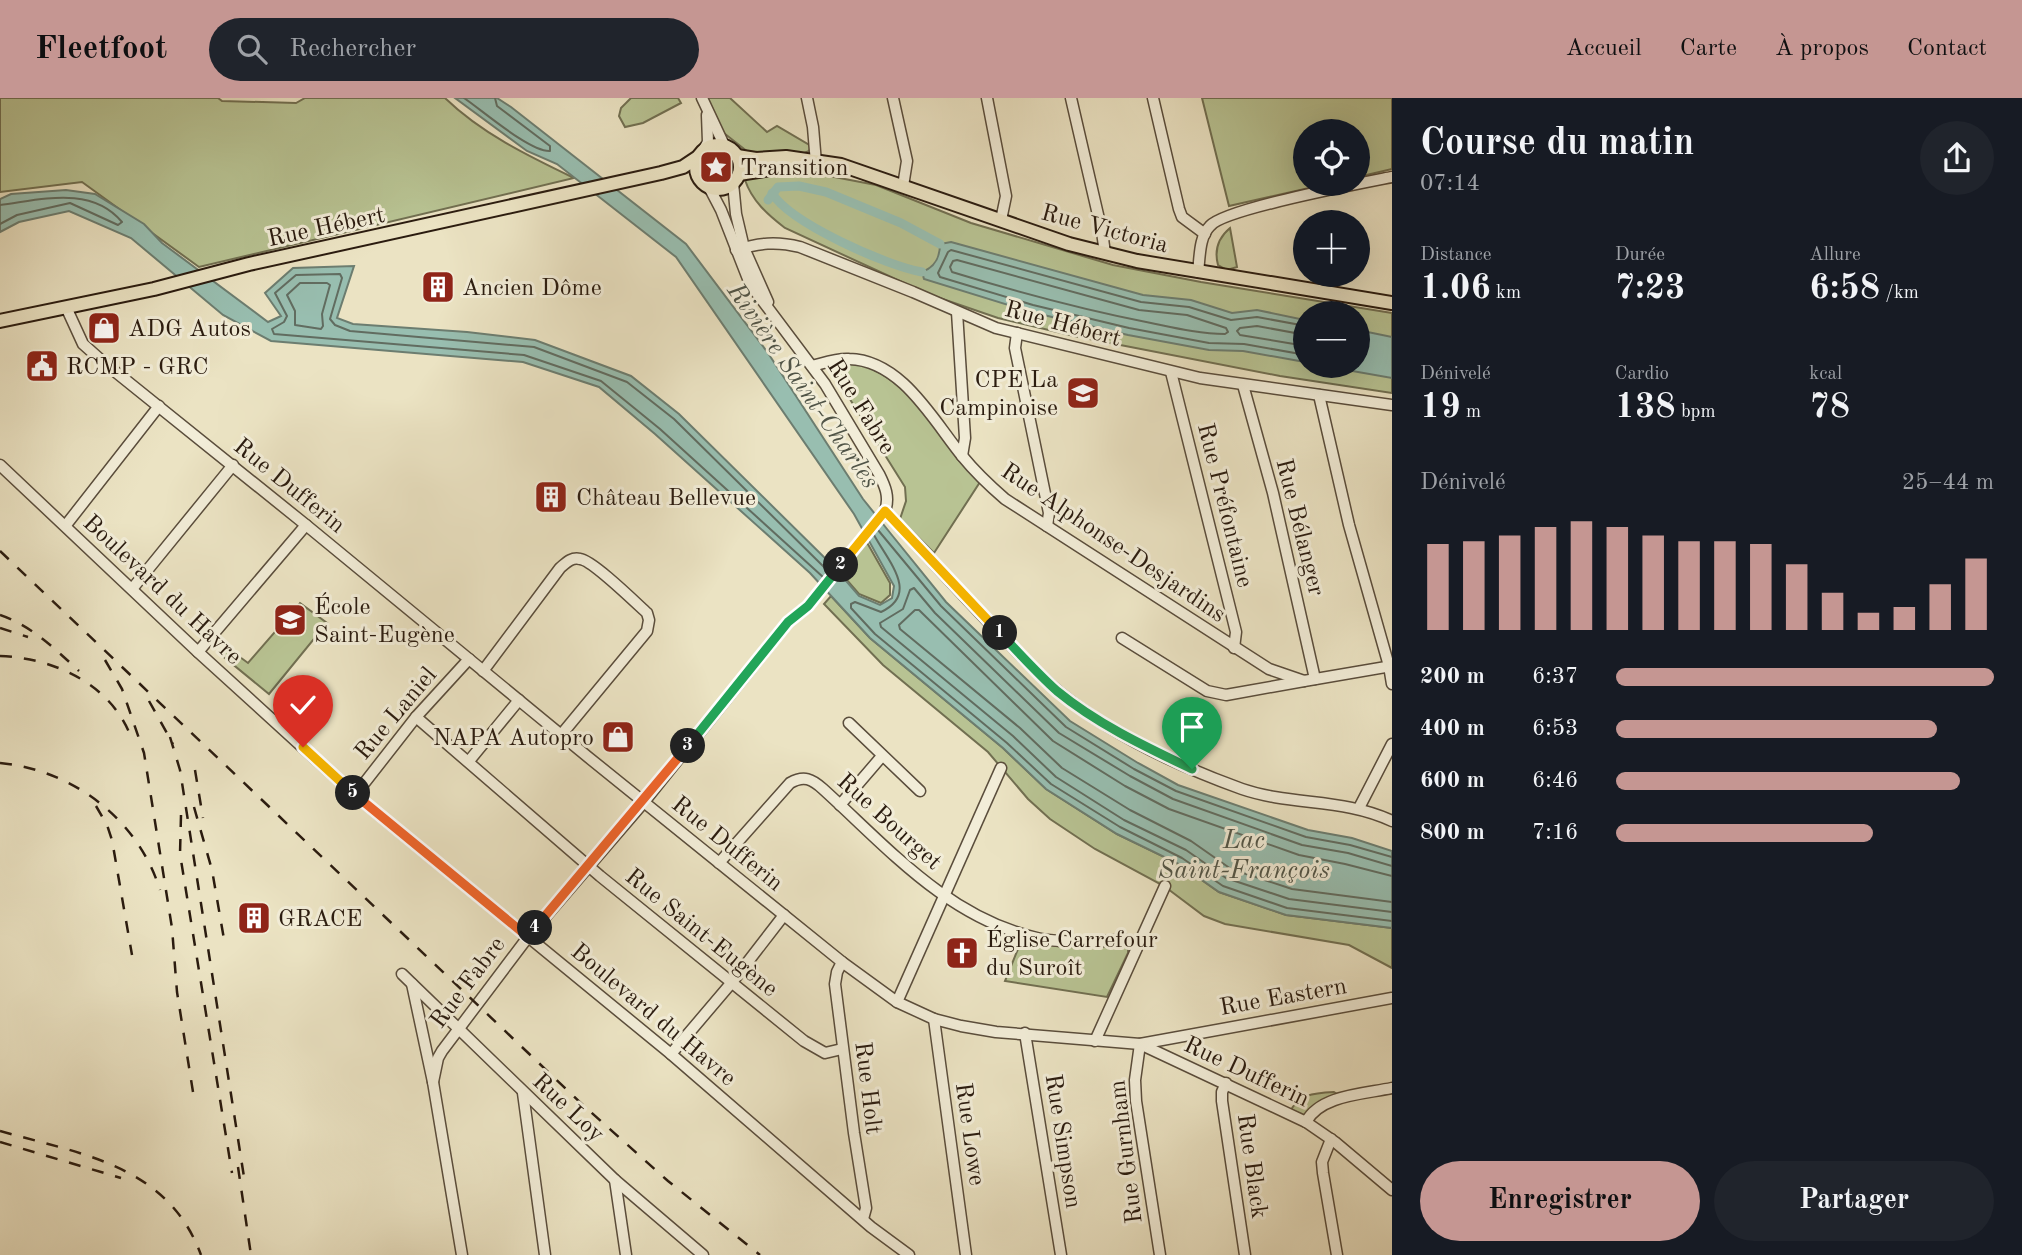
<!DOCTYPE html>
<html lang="fr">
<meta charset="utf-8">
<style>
body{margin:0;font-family:"Old Standard TT",serif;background:#20242c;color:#f1f3f6;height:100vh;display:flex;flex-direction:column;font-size:26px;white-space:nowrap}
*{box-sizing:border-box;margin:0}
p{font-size:23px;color:#9ea1a6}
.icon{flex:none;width:38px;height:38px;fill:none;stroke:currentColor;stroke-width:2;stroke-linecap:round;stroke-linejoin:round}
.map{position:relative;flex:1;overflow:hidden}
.side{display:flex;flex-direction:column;background:#171b24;width:630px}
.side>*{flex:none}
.tools{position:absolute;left:1293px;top:21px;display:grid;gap:14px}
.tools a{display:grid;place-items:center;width:77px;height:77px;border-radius:50%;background:#171b24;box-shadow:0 7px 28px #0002;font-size:35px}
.pin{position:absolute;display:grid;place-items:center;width:60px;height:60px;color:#fff;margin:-72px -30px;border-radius:50% 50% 50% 0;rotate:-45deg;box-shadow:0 0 7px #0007}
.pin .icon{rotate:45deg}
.km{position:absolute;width:35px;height:35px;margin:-18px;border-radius:50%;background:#222;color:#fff;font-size:19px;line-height:35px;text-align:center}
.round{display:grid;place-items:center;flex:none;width:74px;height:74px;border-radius:37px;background:#20242c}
.overview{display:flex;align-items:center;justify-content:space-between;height:119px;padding:0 28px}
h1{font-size:38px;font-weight:800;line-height:52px}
.metrics{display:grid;grid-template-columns:repeat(3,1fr);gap:10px;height:119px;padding:7px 28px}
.metrics div{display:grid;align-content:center}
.metrics b{font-size:35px;font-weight:800}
.metrics small{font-size:19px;font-weight:400}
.metrics p{font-size:19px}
.chart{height:196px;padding:14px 28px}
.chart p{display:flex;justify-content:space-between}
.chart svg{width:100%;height:126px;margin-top:7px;stroke:#c59692;stroke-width:6}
.primary-button{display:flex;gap:14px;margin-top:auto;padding:14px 28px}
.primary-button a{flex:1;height:80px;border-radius:42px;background:#c59692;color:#111;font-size:28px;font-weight:800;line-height:80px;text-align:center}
.primary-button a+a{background:#20242c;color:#f1f3f6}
ul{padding:0 28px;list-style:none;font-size:23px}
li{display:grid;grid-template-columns:112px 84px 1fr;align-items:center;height:52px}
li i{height:18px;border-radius:9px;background:#c59692}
header{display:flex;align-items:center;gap:42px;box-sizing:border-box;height:98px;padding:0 35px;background:#c59692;color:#111}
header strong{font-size:33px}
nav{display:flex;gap:38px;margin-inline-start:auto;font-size:24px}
.search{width:490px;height:63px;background:#20242c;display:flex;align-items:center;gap:18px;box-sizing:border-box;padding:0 24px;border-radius:38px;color:#9ea1a6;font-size:26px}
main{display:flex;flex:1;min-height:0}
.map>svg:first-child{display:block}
</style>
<header>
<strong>Fleetfoot</strong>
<div class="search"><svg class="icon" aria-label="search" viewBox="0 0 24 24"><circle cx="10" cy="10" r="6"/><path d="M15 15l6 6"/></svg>Rechercher</div>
<nav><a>Accueil</a><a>Carte</a><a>À propos</a><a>Contact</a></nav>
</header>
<main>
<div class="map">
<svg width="1392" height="1157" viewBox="0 0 1392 1157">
<rect width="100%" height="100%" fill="#ebe3c3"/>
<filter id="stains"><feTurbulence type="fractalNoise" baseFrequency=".00286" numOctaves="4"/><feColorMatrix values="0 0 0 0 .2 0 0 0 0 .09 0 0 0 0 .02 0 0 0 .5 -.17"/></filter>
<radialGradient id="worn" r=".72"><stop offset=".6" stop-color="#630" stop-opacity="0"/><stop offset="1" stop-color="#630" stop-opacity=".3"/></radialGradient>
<g fill="#b8c393" stroke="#716f51" stroke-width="2" fill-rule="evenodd">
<path d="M0,0H218L222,3L296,5L305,0H445C481,35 528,58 574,80L199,169L82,84L0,94Z"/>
<path d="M631,0H678L681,5L643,25L625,29L619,18L621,10Z"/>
<path d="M707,0H730L767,34L777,28L811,48L809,53L802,56L748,54L720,32Z"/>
<path d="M1202,0H1392V71L1358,79V33H1306V86H1327L1229,108Z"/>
<path d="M824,77L876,87L971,125L1113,167L1201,184L1392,215V295L1280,278L1074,238L998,220L928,196L785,130C768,117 752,103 745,82L751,78ZM1306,215H1358V268H1306Z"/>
<path d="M1230,130L1237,169L1227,172L1218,167C1214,152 1218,140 1230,130Z"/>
<path d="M856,264C912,283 945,339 980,384L934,455L900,421L906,403L905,389L831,271L838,265Z"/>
<path d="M865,441L890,485V497L881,505L859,496L839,473Z"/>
<path d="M831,498L870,540L1003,650L1046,691L1117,736L1179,766L1219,794L1286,817L1392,830V870L1349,847L1225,826L1204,818L1164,788L1095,751L1050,721L1028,701L988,654L883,567L824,506Z"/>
<path d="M300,505L327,525L269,596L219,555L225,548L248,565Z"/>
<path d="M1022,841L1062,849L1122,847L1128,851V855L1107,899L1005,883Z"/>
<path d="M1334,994L1343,1000L1332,1002L1306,1024L1289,1016C1297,996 1314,995 1334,994Z"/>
</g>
<g fill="#98beb0" stroke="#6c7d70" stroke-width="2">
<path d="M455,0H497L511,9L686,146L768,255L863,401L891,436L946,504L1070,623L1138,665L1178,687L1308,732L1352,740L1392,753V830L1286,817L1219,794L1179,766L1117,736L1046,691L1003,650L870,540L810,475L655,336L599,289L523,264L271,243L223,217L131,140L69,113L19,124L0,134V101L11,96L66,92L95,96L144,126L162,145L268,224L281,218L265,195L293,170L354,168L337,220L353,226L467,234L535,242L631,278L679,316L835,470L859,498L880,507L892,500L894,488L854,416L676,159L557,66L527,53Z"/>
<path d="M951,144L1143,197L1191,202L1232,215L1257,212L1305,222V264L1243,253L1209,252L1128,237L1031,214L924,181L922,174C935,169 940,160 940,146Z"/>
<path d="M1358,232L1392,239V280L1324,268H1358Z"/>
</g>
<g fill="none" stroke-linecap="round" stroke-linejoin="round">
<g stroke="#616c60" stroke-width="2">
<path d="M464,0C483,13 530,54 550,53V48L497,8L495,0"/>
<path d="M0,107C41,102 91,87 122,124L118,127L70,105L17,117L0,126"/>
<path d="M957,162L1139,212L1187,217L1226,230L1228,234L1225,236C1200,236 1175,230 1151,225C1084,212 1017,194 952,174L950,169L953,163Z"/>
<path d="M300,185H327L330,187L322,216L323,228L321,231L295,227V213L287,197Z"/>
<path d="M1306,228L1257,219L1231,222L1189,209L1141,204L951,152L948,154L938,175L940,179L1033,207L1129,230L1209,245L1244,246L1306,257"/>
<path d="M1306,237L1257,228L1240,230L1237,233L1240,237L1306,248"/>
<path d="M878,432L941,508L1066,629L1134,671L1176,693L1306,739L1350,747L1392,759"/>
<path d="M874,437C888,463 920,496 881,514L855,504L851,506V510L875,536L1007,645L1051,686L1120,729L1182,760L1223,788L1287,810L1392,823"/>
<path d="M823,479L660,331L601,283L524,257L274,236L272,231L284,224L287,218L275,195L296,177L340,176L342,180L330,221L335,227L350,233L534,249L627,284L674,321L828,473"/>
<path d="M1392,768L1348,755L1302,747L1173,701L1130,678L1059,635L935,515L914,490L910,492L903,511L880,525L881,529L1013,638L1056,679L1124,722L1186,752L1226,780L1289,801L1392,814"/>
<path d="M1392,778L1345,766L1299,757L1169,711L1125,688L1053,643L919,512H915L899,527L900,531L1020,630L1062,670L1130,712L1191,743L1231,771L1292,791L1392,804"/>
</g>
<g stroke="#98beb0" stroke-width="9">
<path d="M772,95C790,125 887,168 922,174"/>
<path d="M768,102L778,89L799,88L826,94L901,125L940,146"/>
</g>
<defs>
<g id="minor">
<path d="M702,0L725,49"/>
<path d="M807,0L813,29L816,65"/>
<path d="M893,0L907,63L903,88"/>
<path d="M987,0L1006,98L1001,122"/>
<path d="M1071,0L1102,134L1105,155"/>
<path d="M1153,0L1179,111L1182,119L1205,136"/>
<path d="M703,53L708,44L707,17"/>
<path d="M733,85L736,116L744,150L768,204"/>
<path d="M736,152C759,145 776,143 800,149L913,194L996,230L1200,280L1392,307"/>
<path d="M1198,174C1200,159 1199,139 1210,128C1224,111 1362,85 1392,79"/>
<path d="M66,209L83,246L102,263L306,427L588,659L842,864L897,904L934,921L961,928L996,934L1140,946L1306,1024L1335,1044L1392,1092"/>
<path d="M957,214L965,340L962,358"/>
<path d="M1017,235L1015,250L1049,415L1047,428"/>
<path d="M812,268C824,265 837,260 849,261C902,262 934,324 963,359C976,375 990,388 1005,401L1269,571L1304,583L1392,568"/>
<path d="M1171,274L1236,534L1234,550"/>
<path d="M1243,287L1273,395L1315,581"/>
<path d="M1319,297L1349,427L1389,568L1392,586"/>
<path d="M0,367L198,554L355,697L671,956L871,1129L909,1157"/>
<path d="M885,413C923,453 960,494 998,534C1018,554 1037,576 1059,594C1112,637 1178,668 1242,691C1292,708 1344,700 1392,723"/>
<path d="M66,427L159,308"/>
<path d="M132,491L233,367"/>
<path d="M1122,540L1207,593L1226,597L1304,583"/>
<path d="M198,554L306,427"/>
<path d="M483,573L560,470C566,465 571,459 580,461C592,462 635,504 647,515L649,522L647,533L561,637"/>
<path d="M416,619L600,778L804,943L825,955L842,951"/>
<path d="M849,625L920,693"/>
<path d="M469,663L519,602"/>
<path d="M355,697L416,619L469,561"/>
<path d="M840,707L882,658"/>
<path d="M1359,710L1392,646"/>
<path d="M719,765L790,685C804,677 812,681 823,691C888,750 948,820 1037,840C1055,844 1073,844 1091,844C1106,844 1124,839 1139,845"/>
<path d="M842,864L837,874L835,886L854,1035L866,1110L863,1121"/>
<path d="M402,876L615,1082L703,1157"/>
<path d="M412,886L433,984L462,1157"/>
<path d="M897,904L1001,670"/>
<path d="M934,921L966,1157"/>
<path d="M1025,935L1061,1157"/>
<path d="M1095,943L1165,788"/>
<path d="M671,956L733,883L784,817"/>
<path d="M433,984L438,960L442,953L528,839L644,704L788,524L808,508L885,413C890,399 885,388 879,376L825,286L750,186L721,112L709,89"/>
<path d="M1226,985L1222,994V1003L1245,1157"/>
<path d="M523,995L545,1157"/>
<path d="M1306,1024C1320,997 1364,996 1392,990"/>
<path d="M1331,1041L1322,1064L1323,1075L1337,1157"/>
<path d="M615,1082L626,1157"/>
<path d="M1160,1157L1136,1003L1135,982L1140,946L1392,900"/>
</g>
<g id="major">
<circle cx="718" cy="69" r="22"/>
<path d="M737,58L756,61L786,59L841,67L1069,146L1137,163L1392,205"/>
<path d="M739,76L805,66"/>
<path d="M0,223L154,191L249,166L661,75L683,69L698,59"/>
</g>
</defs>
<use href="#minor" stroke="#5a4d3c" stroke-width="13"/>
<use href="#major" stroke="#2a1b0f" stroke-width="16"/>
<use href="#minor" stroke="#f2edd8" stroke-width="10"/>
<use href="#major" stroke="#ebe3c3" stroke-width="12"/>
<g stroke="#2a1b0f" stroke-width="2.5" stroke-dasharray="12 12" stroke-linecap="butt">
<path d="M0,453L584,1008L668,1083L760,1157"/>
<path d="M0,517C32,528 55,551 79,573"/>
<path d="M0,530L28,539"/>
<path d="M0,558C54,560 111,586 131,639"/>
<path d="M105,562L122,591L144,655L172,830L177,894L193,994"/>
<path d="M149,603L173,646"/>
<path d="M170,639L180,672L244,1079"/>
<path d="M0,665C73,672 138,721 160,792"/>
<path d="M195,672L203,720"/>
<path d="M96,708L107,727L112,742L132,857"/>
<path d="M194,709L212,772L225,847"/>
<path d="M181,717L180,756L232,1075"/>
<path d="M0,1033C81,1056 168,1067 201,1157"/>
<path d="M0,1044L121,1080"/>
<path d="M238,1069L251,1157"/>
</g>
</g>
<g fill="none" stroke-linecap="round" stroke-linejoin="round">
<defs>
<path id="split-1" d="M1000,535C1019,555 1037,575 1057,593C1097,626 1146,649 1192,671"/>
<path id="split-2" d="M841,467L885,413L1000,535"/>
<path id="split-3" d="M688,648L788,524L808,508L841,467"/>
<path id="split-4" d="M535,830L688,648"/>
<path id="split-5" d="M353,695L528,839L535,830"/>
<path id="split-6" d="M303,649L353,695"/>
</defs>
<use href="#split-1" stroke="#fff" stroke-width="14"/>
<use href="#split-2" stroke="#fff" stroke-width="14"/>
<use href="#split-3" stroke="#fff" stroke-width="14"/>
<use href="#split-4" stroke="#fff" stroke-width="14"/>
<use href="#split-5" stroke="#fff" stroke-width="14"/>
<use href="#split-6" stroke="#fff" stroke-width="14"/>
<use href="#split-1" stroke="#22a559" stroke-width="9"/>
<use href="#split-2" stroke="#f5b400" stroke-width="9"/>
<use href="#split-3" stroke="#22a559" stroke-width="9"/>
<use href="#split-4" stroke="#f0652b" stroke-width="9"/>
<use href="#split-5" stroke="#f0652b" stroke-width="9"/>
<use href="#split-6" stroke="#f5b400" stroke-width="9"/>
</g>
<defs>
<symbol id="sight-square" viewBox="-11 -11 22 22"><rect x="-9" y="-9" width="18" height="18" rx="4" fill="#8f2418" stroke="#f2edd8"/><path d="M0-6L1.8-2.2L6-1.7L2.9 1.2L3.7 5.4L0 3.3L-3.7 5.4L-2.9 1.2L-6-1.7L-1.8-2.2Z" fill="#fff"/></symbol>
<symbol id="building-square" viewBox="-11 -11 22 22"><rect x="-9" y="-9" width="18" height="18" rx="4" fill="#8f2418" stroke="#f2edd8"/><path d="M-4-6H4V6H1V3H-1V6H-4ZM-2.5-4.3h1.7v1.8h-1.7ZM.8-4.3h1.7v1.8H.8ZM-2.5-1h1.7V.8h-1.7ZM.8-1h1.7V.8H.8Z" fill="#fff"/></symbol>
<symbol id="shop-square" viewBox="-11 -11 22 22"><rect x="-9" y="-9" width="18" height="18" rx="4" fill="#8f2418" stroke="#f2edd8"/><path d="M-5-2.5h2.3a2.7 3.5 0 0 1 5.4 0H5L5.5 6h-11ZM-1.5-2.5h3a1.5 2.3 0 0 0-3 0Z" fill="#fff"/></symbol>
<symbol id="civic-square" viewBox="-11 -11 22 22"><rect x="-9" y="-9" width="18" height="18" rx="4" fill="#8f2418" stroke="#f2edd8"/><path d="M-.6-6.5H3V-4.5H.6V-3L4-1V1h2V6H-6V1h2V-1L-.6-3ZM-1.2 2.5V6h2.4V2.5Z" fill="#fff"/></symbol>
<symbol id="school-square" viewBox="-11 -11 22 22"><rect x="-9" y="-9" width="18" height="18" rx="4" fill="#8f2418" stroke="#f2edd8"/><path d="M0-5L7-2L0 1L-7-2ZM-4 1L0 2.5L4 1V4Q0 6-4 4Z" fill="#fff"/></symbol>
<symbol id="church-square" viewBox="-11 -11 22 22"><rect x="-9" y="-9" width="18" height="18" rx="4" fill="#8f2418" stroke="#f2edd8"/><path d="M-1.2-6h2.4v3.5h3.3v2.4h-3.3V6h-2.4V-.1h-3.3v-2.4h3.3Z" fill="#fff"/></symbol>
</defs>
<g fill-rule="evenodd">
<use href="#sight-square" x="697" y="50" width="38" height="38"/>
<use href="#building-square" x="419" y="170" width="38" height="38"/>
<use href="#shop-square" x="85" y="211" width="38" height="38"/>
<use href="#civic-square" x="23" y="249" width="38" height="38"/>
<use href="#school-square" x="1064" y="276" width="38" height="38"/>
<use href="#building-square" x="532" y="380" width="38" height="38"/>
<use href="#school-square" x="271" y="503" width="38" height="38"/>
<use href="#shop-square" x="599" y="620" width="38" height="38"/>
<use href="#building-square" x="235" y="801" width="38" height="38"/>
<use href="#church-square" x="943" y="836" width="38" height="38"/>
</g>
<g text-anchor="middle" stroke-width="6" stroke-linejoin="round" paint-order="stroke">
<g font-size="24" fill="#2a1b0f" stroke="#f2edd8" text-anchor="start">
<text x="740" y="77">Transition</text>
<text x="462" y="197">Ancien Dôme</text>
<text x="128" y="238">ADG Autos</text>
<text x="66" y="276">RCMP - GRC</text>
<text x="1058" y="289" text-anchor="end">CPE La<tspan x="1058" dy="28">Campinoise</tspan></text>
<text x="576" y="407">Château Bellevue</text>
<text x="314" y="516">École<tspan x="314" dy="28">Saint-Eugène</tspan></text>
<text x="594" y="647" text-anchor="end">NAPA Autopro</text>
<text x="278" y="828">GRACE</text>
<text x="986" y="849">Église Carrefour<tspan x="986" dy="28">du Suroît</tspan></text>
</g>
<g font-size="24" fill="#2a1b0f" stroke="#f2edd8">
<text transform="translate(326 128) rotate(-12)" y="8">Rue Hébert</text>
<text transform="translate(1105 130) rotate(15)" y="8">Rue Victoria</text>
<text transform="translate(1063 225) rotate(15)" y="8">Rue Hébert</text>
<text transform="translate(862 308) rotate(58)" y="8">Rue Fabre</text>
<text transform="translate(290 387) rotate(39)" y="8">Rue Dufferin</text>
<text transform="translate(1226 407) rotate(76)" y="8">Rue Préfontaine</text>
<text transform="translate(1301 429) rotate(76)" y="8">Rue Bélanger</text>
<text transform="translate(1114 444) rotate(34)" y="8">Rue Alphonse-Desjardins</text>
<text transform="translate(163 491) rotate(43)" y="8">Boulevard du Havre</text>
<text transform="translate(395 615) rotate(-50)" y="8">Rue Laniel</text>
<text transform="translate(890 723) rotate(42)" y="8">Rue Bourget</text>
<text transform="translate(728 745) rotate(39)" y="8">Rue Dufferin</text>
<text transform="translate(702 834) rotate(39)" y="8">Rue Saint-Eugène</text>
<text transform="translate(467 884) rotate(-53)" y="8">Rue Fabre</text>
<text transform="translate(1283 898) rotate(-10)" y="8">Rue Eastern</text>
<text transform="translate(654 916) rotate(40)" y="8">Boulevard du Havre</text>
<text transform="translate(1247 973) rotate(25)" y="8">Rue Dufferin</text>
<text transform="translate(869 990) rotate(83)" y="8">Rue Holt</text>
<text transform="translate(569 1009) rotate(43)" y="8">Rue Loy</text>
<text transform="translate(971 1036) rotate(82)" y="8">Rue Lowe</text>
<text transform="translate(1064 1043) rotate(81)" y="8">Rue Simpson</text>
<text transform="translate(1125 1054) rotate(-97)" y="8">Rue Gurnham</text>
<text transform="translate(1253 1068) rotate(82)" y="8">Rue Black</text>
</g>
<g font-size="26" font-style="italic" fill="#505447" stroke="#f2edd8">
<text transform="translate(804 287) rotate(55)" y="9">Rivière Saint-Charles</text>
<text x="1244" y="750">Lac<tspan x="1244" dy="30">Saint-François</tspan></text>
</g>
</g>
<rect width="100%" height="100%" filter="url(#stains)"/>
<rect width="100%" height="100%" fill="url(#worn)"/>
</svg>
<div class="tools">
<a><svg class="icon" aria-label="locate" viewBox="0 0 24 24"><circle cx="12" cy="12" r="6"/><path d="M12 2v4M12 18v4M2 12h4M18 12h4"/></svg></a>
<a>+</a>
<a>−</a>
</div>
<div class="pin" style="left:1192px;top:671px;background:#1e9e55"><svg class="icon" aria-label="arrive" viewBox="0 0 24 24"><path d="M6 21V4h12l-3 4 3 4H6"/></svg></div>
<div class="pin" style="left:303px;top:649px;background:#d93025"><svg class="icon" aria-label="check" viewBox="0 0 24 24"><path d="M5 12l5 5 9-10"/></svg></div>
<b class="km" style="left:1000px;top:535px">1</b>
<b class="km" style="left:841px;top:467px">2</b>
<b class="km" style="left:688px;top:648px">3</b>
<b class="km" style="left:535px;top:830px">4</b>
<b class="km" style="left:353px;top:695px">5</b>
</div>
<section class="side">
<div class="overview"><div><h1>Course du matin</h1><p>07:14</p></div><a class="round"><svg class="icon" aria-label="share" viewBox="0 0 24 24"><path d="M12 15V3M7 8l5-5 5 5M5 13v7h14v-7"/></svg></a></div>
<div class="metrics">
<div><p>Distance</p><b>1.06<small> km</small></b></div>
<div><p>Durée</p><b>7:23</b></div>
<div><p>Allure</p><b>6:58<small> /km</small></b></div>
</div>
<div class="metrics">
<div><p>Dénivelé</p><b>19<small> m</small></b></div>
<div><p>Cardio</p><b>138<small> bpm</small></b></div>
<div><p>kcal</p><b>78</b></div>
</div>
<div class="chart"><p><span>Dénivelé</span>25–44 m</p>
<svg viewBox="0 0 160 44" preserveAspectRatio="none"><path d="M5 44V14M15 44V13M25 44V11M35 44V8M45 44V6M55 44V8M65 44V11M75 44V13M85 44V13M95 44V14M105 44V21M115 44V31M125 44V38M135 44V36M145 44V28M155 44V19"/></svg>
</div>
<ul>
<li><b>200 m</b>6:37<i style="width:100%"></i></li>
<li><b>400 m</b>6:53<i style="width:85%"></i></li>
<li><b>600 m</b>6:46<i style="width:91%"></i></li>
<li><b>800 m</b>7:16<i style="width:68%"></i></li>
</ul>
<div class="primary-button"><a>Enregistrer</a><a>Partager</a></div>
</section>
</main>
